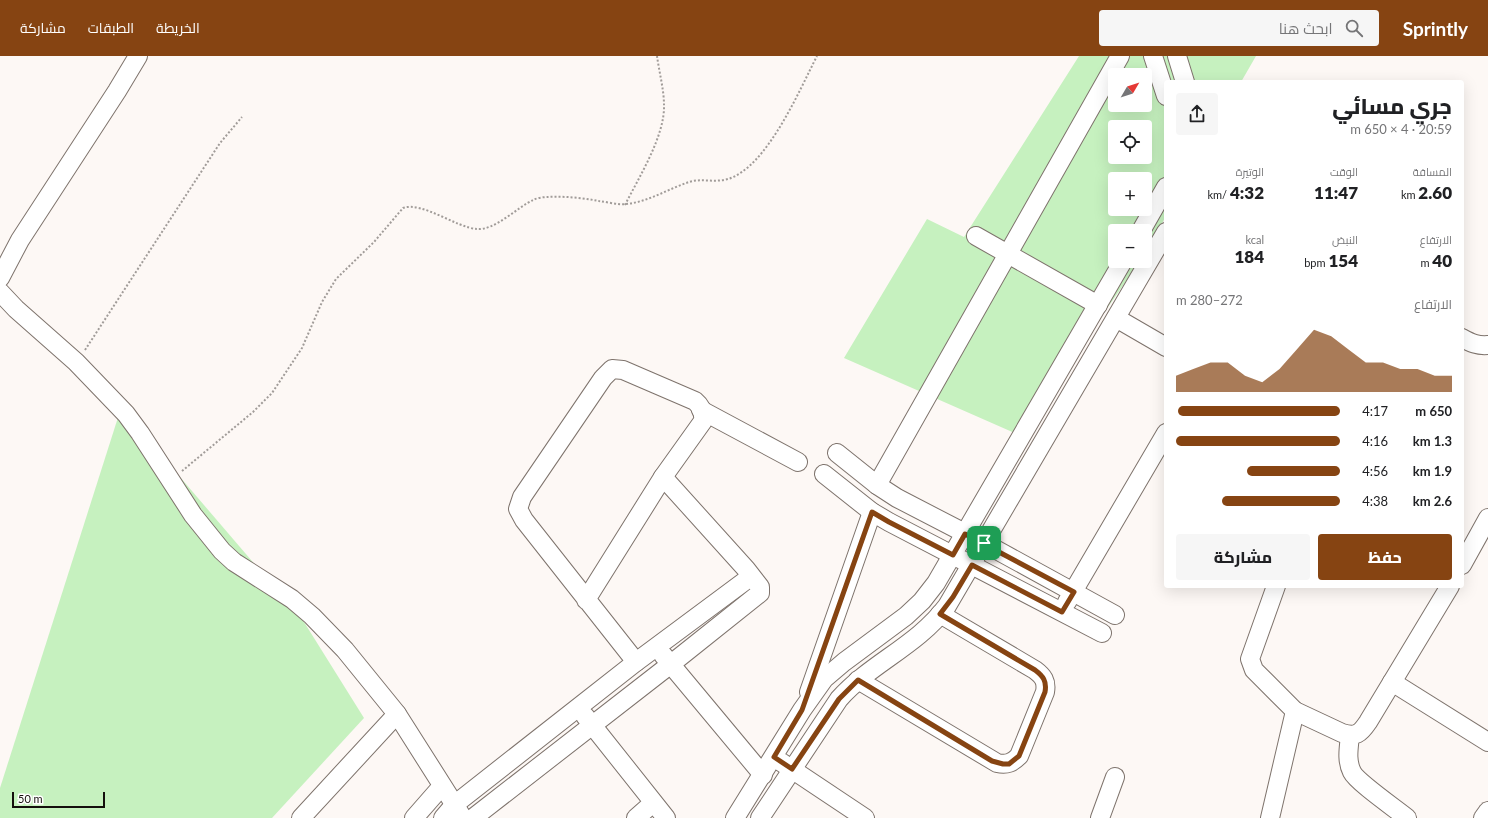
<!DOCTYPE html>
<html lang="ar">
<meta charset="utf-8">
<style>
body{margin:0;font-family:Lato,Cairo,sans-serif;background:#f6f6f6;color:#202124;direction:rtl;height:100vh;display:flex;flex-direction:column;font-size:15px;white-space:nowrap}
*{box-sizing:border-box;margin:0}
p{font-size:13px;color:#757577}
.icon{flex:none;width:22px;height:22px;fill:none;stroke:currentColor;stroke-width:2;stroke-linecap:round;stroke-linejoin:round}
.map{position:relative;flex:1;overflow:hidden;direction:ltr}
.sheet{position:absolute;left:1164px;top:24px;width:300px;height:508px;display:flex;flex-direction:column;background:#fff;border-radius:4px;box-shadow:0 4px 16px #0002;direction:rtl}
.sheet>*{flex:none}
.needle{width:26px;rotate:51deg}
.buttons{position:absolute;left:1108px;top:12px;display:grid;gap:8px}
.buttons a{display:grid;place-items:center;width:44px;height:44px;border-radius:4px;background:#fff;box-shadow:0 4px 16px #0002;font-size:20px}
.scale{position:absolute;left:12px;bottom:10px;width:93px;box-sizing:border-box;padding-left:4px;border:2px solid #140f0d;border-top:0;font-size:11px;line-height:14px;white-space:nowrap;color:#140f0d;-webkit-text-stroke:3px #fff;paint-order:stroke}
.pin{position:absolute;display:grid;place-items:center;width:34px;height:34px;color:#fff;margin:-17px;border-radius:8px;box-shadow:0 2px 6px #0006}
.round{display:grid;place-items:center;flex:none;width:42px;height:42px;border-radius:4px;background:#f6f6f6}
.headline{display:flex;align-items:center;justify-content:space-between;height:68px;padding:0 12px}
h1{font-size:22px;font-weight:800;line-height:30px}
.figures{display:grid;grid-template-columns:repeat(3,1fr);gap:6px;height:68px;padding:4px 12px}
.figures div{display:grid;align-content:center}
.figures b{font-size:17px;font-weight:800}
.figures small{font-size:11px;font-weight:400}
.figures p{font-size:11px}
.chart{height:112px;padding:8px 12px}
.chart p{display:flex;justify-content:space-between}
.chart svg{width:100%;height:72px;margin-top:4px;fill:#864412;opacity:.7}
.action{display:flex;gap:8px;margin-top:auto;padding:8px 12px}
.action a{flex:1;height:46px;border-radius:4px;background:#864412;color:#fff;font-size:16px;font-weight:800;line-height:46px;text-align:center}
.action a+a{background:#f6f6f6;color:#202124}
ul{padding:0 12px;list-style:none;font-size:13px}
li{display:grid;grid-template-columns:64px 48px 1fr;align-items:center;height:30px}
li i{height:10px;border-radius:5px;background:#864412}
header{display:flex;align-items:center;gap:24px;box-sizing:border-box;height:56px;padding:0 20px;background:#864412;color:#fff}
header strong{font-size:19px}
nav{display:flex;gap:22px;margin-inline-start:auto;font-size:14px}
.search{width:280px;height:36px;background:#f6f6f6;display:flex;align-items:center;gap:10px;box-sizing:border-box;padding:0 14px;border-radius:4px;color:#757577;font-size:15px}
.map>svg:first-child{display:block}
</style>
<header>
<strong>Sprintly</strong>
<div class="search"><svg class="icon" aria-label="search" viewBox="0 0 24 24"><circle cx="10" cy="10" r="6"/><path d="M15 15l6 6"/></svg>ابحث هنا</div>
<nav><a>الخريطة</a><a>الطبقات</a><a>مشاركة</a></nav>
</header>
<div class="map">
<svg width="1488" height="762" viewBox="0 0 1488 762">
<rect width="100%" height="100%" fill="#fdf8f5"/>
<g fill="#c6f1bf" fill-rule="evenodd">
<path d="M1079,0H1256L1241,26H1166V160L1145,198V175H1115V205H1140L1019,379L844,302L927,163L964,181ZM1115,19H1145V49H1115ZM1115,71H1145V101H1115ZM1115,123H1145V153H1115Z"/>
<path d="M121,352L304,566L364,662L272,762H0V732Z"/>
</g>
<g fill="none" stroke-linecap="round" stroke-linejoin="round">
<defs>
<g id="minor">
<path d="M1153,0L1166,40"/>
<path d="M1177,0L1185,26"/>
<path d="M1141,175L1166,131"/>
<path d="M976,180L1098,249"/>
<path d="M0,222L20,184L117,35L138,0"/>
<path d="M0,236L16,253L76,306L126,358L140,377L193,459L222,495L234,506L292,543L312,560L345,594L397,658L463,762"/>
<path d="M1116,262L1166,291"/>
<path d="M1462,282C1471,287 1478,290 1488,289"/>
<path d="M701,354L798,406"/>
<path d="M837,397L877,429L897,442L984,487L1115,559"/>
<path d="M824,418L872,456L889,466L1102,577"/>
<path d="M877,429L1120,0"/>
<path d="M1462,509L1488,462"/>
<path d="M1276,530L1250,603L1254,614L1295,655L1342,677C1356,681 1360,678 1368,666L1450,530"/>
<path d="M586,544L663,421L703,365C704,357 701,350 695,345L623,314L612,313L603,322L522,441L518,453L524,464L636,606"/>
<path d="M1067,546L1166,377"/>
<path d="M663,599L763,719"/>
<path d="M858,624L997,707C1007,709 1012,707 1019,700L1045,636C1047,625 1043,620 1035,614L940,558"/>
<path d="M1392,626L1488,686"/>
<path d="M809,636L872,456"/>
<path d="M585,660L666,762"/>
<path d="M1350,679C1349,691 1346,704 1352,716C1357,726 1396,753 1407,762"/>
<path d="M781,706L865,762"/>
<path d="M301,762L397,658"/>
<path d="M414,762L442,730"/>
<path d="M443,762L454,749L636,606L745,525L749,519"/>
<path d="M473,762L671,608L760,537V531L746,513L663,421"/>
<path d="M636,762L653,747"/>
<path d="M735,762L802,654L824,623L844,606L906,560L922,545L936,527L1123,205"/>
<path d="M760,762L839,643C871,607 917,590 947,550L1166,176"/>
<path d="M1100,762L1115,721"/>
<path d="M1270,762L1295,655"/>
<path d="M1483,762L1488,755"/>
</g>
</defs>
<use href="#minor" stroke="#7e736c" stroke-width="20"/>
<g stroke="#a19c99" stroke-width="2" stroke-dasharray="2 2" stroke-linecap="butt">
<path d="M625,149C639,121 665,80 664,49C664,34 659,15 657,0"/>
<path d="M85,294L220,87L242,61"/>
<path d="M182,415L253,356L272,337L302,292L322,246L336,223L374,186L403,152C422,145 457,172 477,173C494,175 518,151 533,144C537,142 543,141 548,141C565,140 583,142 599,145C607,146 618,149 626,148C648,146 668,133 689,126C701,122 715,127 728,123C767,111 799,35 817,0"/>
</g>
<use href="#minor" stroke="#fff" stroke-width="18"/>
</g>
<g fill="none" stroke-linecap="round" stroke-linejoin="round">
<defs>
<path id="route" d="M872,456L889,466L953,499L965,478L1074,536L1062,556L972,509L953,541L940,558L1035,614C1043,620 1047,625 1045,636L1019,700L1009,708H1003L992,705L858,624L839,643L792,713L774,701L802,654Z"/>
</defs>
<use href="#route" stroke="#fff" stroke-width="8"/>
<use href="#route" stroke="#864412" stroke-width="5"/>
</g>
</svg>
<div class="buttons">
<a><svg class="needle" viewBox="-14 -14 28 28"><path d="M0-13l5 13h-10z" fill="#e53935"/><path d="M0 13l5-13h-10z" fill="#757577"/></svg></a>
<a><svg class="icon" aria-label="locate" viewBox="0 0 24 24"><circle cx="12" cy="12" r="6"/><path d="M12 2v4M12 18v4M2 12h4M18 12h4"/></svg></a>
<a>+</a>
<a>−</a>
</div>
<div class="scale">50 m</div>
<div class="pin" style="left:984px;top:487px;background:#1e9e55"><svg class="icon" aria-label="arrive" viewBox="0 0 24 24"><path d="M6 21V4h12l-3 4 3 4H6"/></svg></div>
<section class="sheet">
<div class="headline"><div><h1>جري مسائي</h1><p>20:59 · 4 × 650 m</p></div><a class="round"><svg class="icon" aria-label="share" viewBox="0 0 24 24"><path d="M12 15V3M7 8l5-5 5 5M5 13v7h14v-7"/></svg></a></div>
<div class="figures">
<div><p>المسافة</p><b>2.60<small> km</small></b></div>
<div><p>الوقت</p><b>11:47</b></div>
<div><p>الوتيرة</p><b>4:32<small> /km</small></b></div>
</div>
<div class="figures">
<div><p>الارتفاع</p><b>40<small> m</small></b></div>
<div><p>النبض</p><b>154<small> bpm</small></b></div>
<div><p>kcal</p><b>184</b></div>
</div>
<div class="chart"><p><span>الارتفاع</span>272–280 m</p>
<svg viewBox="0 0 160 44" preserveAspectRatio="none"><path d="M0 44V34L10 30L20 26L30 26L40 34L50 38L60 30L70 18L80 6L90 10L100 18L110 26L120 26L130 30L140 30L150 34L160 34V44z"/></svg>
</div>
<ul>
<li><b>650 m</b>4:17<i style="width:99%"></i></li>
<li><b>1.3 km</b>4:16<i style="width:100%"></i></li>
<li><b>1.9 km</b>4:56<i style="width:57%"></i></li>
<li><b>2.6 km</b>4:38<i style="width:72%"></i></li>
</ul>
<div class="action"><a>حفظ</a><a>مشاركة</a></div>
</section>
</div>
